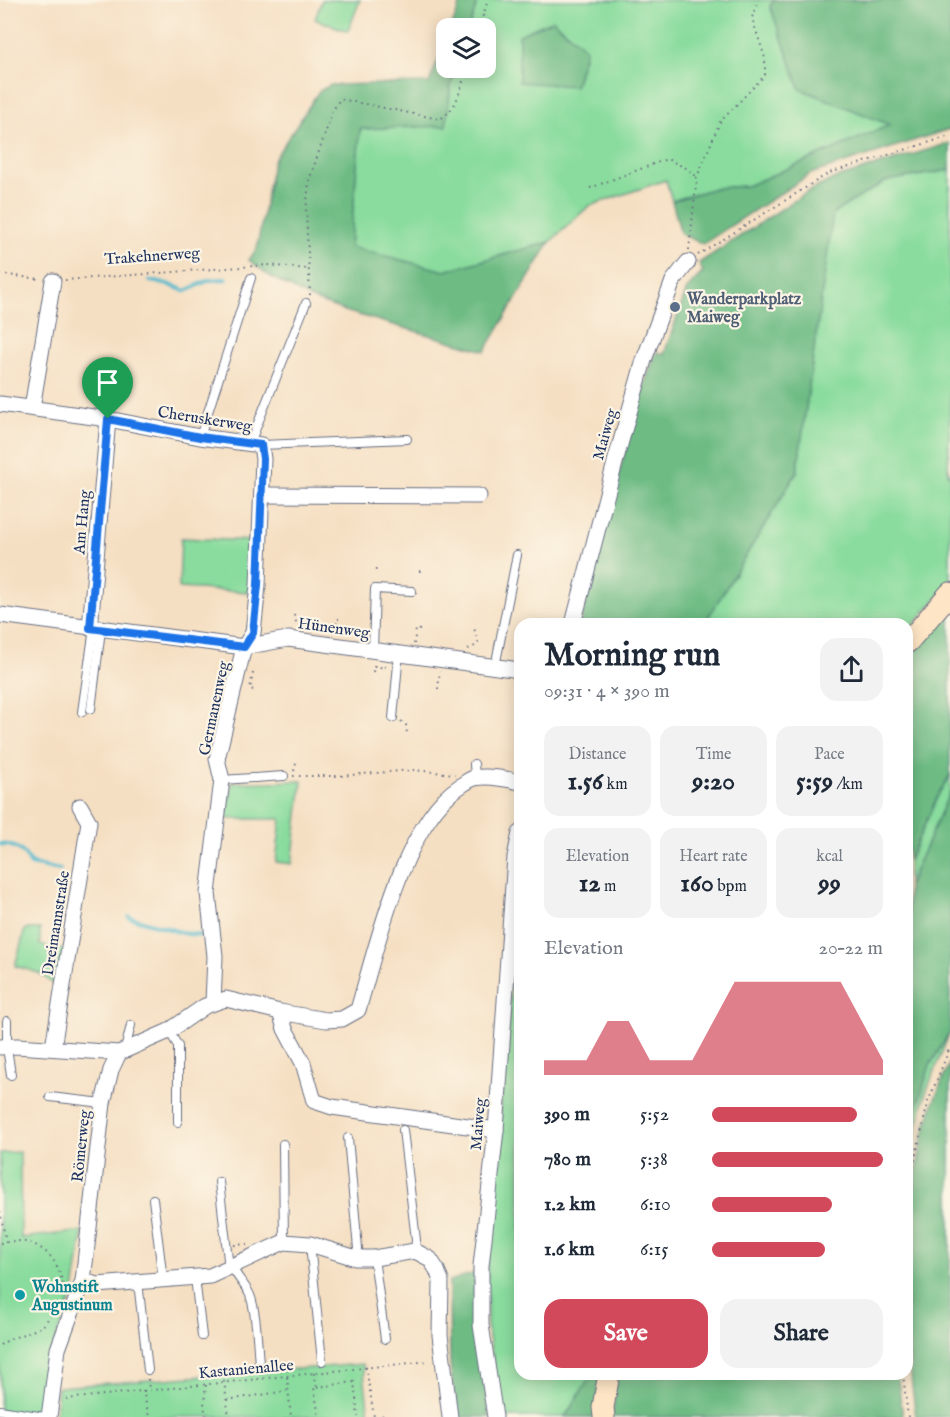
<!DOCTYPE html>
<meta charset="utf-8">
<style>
body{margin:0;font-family:"IM FELL English",serif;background:#f2f2f3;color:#1f2937;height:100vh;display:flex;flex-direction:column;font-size:22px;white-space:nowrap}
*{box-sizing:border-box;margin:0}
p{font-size:20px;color:#747a83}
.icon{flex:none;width:33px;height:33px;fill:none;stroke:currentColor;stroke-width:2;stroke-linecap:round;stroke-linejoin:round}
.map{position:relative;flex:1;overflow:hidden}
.side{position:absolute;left:514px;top:618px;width:399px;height:762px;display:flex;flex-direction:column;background:#fff;border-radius:18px;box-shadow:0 3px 15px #0003}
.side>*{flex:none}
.tools{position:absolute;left:436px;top:18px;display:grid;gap:12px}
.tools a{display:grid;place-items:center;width:60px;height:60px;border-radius:12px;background:#fff;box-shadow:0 3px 15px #0003;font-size:30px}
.pin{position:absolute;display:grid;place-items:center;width:51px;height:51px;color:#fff;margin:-62px -26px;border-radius:50% 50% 50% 0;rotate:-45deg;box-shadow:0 0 6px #0007}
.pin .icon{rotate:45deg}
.round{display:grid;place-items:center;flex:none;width:63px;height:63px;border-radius:18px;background:#f2f2f3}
.headline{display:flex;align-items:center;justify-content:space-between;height:102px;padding:0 30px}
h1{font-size:33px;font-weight:800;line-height:45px}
.metrics{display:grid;grid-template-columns:repeat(3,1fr);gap:9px;height:102px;padding:6px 30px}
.metrics div{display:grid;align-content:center;border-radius:15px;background:#f2f2f3;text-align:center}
.metrics b{font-size:26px;font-weight:800}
.metrics small{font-size:16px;font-weight:400}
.metrics p{font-size:16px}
.chart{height:168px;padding:12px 30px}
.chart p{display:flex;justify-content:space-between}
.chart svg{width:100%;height:108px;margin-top:6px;fill:#d1495b;opacity:.7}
.action{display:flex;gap:12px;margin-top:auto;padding:12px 30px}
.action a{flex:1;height:69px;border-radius:18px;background:#d1495b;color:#fff;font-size:24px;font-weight:800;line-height:69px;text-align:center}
.action a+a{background:#f2f2f3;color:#1f2937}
ul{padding:0 30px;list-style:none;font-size:20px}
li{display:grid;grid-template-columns:96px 72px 1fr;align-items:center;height:45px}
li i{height:15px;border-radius:8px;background:#d1495b}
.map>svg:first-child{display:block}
</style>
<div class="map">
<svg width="950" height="1417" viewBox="0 0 950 1417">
<rect width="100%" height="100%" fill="#fcf5e5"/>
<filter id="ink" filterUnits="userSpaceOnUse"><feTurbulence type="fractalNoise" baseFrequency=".0167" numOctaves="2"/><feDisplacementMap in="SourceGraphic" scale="12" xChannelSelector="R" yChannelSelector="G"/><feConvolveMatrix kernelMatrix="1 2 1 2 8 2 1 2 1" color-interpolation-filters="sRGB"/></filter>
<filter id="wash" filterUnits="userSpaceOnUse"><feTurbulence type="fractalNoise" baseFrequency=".008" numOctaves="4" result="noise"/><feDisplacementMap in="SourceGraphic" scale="24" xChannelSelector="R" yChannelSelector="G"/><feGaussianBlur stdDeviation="1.35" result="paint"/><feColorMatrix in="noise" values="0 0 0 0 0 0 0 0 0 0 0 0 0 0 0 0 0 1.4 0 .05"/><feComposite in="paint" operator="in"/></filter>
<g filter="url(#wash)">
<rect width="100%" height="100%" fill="#f5dfc2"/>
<g fill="#89dc9d" stroke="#52867e" stroke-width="1.5" fill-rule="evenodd">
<path d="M322,0H360L348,31L315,19Z"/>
<path d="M478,0H774L770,6L891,125L747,186L715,188L672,201L666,180L589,206L550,242L445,271L350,248L360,129L446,125L451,84L456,68H486V28H469ZM553,20L586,49L575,86Z"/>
<path d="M950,170V419L948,474L950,473V583L908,631V624H704L797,472L833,213L886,181Z"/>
<path d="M181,538L254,541L249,592L179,588Z"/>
<path d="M950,775V792L908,886V862L939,793Z"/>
<path d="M302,781L292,864L276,862L281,819H226L232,783Z"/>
<path d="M520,881V1374H600L599,1379L590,1377L565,1417H502L487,1325V1270Z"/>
<path d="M25,929H40V945L65,950L58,988L39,973L15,966Z"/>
<path d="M950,1032L926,1092L908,1160V1136L930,1065Z"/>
<path d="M20,1152L21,1238L83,1231L74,1292L51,1352L41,1417H0V1153Z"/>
<path d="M363,1364L369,1417H55L58,1387Z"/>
</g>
<g fill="#6ebc84" stroke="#447671" stroke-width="1.5">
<path d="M462,0H478L469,28H451Z"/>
<path d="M774,0H950V129L810,174L703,244L681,234L672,201L715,188L747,186L890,125L800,89L770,6Z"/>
<path d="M553,20L586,49L575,86L519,82V35Z"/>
<path d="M447,38V68H456L451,84L446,126L360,129L350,247L445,271L550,242L485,351L345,311L312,299L271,277L249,260L257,248L273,161L319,91L331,85L429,83Z"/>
<path d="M950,143V170L886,181L833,213L797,472L704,624H580L636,408L656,352L664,354L687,289L703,272L699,263L806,193L833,179Z"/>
<path d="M950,605V775L939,793L908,862V654Z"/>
<path d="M950,792V1032L930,1065L908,1136V886Z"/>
<path d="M950,1062V1417H916C902,1323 902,1195 933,1104C938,1090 944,1076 950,1062Z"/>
<path d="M474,1273L490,1417H457L450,1365L449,1281Z"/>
<path d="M617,1374H897L903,1417H612Z"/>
<path d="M590,1377L599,1379L596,1417H565Z"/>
</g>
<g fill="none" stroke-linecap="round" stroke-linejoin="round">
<g stroke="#51b9ce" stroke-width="4">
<path d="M150,281L167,284L186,291L209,280L226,279"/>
<path d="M0,844C16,845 23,850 31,864L60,870"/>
<path d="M129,917L183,933L206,936"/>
</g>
</g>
</g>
<g filter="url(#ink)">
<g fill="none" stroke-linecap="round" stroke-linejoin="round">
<defs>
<g id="lane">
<path d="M200,437L251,278"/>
<path d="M250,443L306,303"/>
<path d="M261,445L407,439"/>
<path d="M373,651L375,589L412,591"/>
<path d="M495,667L517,555"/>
<path d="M91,709L101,630"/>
<path d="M82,712L94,628"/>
<path d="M393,718L399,653"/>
<path d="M474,764L475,778"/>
<path d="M222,780L284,776"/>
<path d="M7,1021V1047L11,1075"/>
<path d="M169,1031L178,1046V1122"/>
<path d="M125,1050L131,1025"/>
<path d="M50,1097L103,1103"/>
<path d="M403,1130L416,1240L415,1251"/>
<path d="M348,1138L358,1249L356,1258"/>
<path d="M283,1144L284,1242"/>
<path d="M219,1182L229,1268"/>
<path d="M153,1199L163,1280"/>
<path d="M310,1244L322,1361"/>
<path d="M374,1258L385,1339"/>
<path d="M232,1266C236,1277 245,1284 250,1295C257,1314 257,1343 259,1363"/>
<path d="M195,1278L202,1336"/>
<path d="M138,1282L148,1370"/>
<path d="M0,1410L45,1417"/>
</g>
<g id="street">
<path d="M0,404L108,419L200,437L261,445L263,459L258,585L253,633L244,647L217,759L222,780L208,893L215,956L213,1003"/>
<path d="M32,408L53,281"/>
<path d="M262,495L479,496"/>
<path d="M0,615L244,647L288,639L520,670"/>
<path d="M573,624L617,455L644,360L673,281L688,262"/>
<path d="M90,628L108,419"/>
<path d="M280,1012L285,1029L303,1063L314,1101L332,1107L496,1130"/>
<path d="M0,1047L17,1046L119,1053"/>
<path d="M53,1048L89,822L80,806"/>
<path d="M83,1281L97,1285L210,1276L284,1242L310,1244L356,1258H374L415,1251L430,1259L437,1270L441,1281L440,1335L450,1417"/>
<path d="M49,1417L58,1349L83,1281L103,1103L111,1070L119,1053L169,1031L205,1006L226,999L280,1012L326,1020L342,1019L358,1010C376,949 404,823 459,787C464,784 469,779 475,778C488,775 507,779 520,782"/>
<path d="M495,1417L481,1325V1266L496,1130L515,857L520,833"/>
</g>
<g id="secondary">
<path d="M908,642L950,593"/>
<path d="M604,1417L603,1407L609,1374"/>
</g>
</defs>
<use href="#lane" stroke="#676d81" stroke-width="10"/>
<use href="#street" stroke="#676d81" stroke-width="17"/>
<use href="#secondary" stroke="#676d81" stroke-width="23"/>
<g stroke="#676d81" stroke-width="2" stroke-dasharray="1.5 4.5" stroke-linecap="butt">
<path d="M479,28L488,0"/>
<path d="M590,188L667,159L686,168L697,177"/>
<path d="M689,250L697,177L720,122L765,75V58L752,18L758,0"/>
<path d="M698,255L829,173L950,136"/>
<path d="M0,274L39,279"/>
<path d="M65,280L268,265L308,269"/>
<path d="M310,295L306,212L309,181L333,110L340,99L439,119C458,111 461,85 467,68"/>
<path d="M375,570L380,569"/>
<path d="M419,571H424"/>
<path d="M294,615L297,626"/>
<path d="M333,627H336L337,619H339"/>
<path d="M414,644L416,629L420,630"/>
<path d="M468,649L475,646L478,642L474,628"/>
<path d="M373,672L374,666L385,668V664"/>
<path d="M253,673L250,689L254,690"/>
<path d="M438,689L440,671"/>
<path d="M401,721L406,725L407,733"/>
<path d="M294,771L297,760"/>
<path d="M293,776H338L413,770L455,774"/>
<path d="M908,1190L928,1102L950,1047"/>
<path d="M0,1211L6,1242L0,1243"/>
<path d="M6,1242C39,1236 63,1260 63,1293"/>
<path d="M234,1245L247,1244"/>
<path d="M0,1345L8,1340L42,1327L59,1304"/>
<path d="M366,1367L374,1417"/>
<path d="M314,1373L317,1387L314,1388L319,1417"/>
<path d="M903,1374L908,1417"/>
<path d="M287,1377L291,1417"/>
<path d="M148,1379L149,1390"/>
<path d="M224,1381L229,1417"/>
<path d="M206,1385L204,1405L206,1417"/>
<path d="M317,1387L354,1382L358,1417"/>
<path d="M143,1390L149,1417"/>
<path d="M66,1399L430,1361"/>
<path d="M227,1400L287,1391"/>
<path d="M382,1415L383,1417"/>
</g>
<use href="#lane" stroke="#fff" stroke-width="8"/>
<use href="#street" stroke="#fff" stroke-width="15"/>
<use href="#secondary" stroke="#fee5c5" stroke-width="21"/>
</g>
</g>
<g fill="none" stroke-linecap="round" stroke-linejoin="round" filter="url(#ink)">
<defs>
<path id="route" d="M108,419L200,437L261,445L263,459L258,585L253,633L244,647L90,628Z"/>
</defs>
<use href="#route" stroke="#fff" stroke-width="12"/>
<use href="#route" stroke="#1a73e8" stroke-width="8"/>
</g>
<circle fill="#5c6f8a" stroke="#fcf5e5" stroke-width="2" cx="675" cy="307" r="6"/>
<circle fill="#0f9aa8" stroke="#fcf5e5" stroke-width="2" cx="20" cy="1295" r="6"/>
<g text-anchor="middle" stroke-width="4.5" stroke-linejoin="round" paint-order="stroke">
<g font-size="16" fill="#1b2f5e" stroke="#fcf5e5">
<text transform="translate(152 255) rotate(-4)" y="6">Trakehnerweg</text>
<text transform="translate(205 418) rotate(9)" y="6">Cheruskerweg</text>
<text transform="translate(604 434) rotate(-74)" y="6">Maiweg</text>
<text transform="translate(81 522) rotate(-85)" y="6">Am Hang</text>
<text transform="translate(334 627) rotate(8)" y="6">Hünenweg</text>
<text transform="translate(213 708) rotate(-78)" y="6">Germanenweg</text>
<text transform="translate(55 923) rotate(-81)" y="6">Dreimannstraße</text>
<text transform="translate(477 1124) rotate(-85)" y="6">Maiweg</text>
<text transform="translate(80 1146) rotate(-84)" y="6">Römerweg</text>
<text transform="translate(246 1368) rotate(-5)" y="6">Kastanienallee</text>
</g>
<g font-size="16" font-weight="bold" fill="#4e5e75" stroke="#fcf5e5" text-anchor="start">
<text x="687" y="304">Wanderparkplatz<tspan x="687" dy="18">Maiweg</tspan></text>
</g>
<g font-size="16" font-weight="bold" fill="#0d838f" stroke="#fcf5e5" text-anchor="start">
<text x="32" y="1292">Wohnstift<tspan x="32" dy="18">Augustinum</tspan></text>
</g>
</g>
</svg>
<div class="tools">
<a><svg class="icon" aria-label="layers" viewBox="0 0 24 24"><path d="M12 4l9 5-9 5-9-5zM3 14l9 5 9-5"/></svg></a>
</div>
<div class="pin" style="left:108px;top:419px;background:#1e9e55"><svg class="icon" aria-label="arrive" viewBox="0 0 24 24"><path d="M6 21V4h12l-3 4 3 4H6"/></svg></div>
<section class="side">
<div class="headline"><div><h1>Morning run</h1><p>09:31 · 4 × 390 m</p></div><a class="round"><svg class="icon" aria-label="share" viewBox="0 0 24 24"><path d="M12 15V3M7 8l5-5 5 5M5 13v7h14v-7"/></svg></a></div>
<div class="metrics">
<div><p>Distance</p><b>1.56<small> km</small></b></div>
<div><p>Time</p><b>9:20</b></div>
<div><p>Pace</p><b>5:59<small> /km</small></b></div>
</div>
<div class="metrics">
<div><p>Elevation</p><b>12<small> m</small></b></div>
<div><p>Heart rate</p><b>160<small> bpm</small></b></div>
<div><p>kcal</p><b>99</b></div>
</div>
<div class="chart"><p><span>Elevation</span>20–22 m</p>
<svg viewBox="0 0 160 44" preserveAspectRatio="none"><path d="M0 44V38L10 38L20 38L30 22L40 22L50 38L60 38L70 38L80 22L90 6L100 6L110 6L120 6L130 6L140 6L150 22L160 38V44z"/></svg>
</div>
<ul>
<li><b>390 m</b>5:52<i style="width:85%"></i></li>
<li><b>780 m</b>5:38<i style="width:100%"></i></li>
<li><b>1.2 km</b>6:10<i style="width:70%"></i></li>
<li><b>1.6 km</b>6:15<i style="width:66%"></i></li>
</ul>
<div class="action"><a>Save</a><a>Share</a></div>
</section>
</div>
